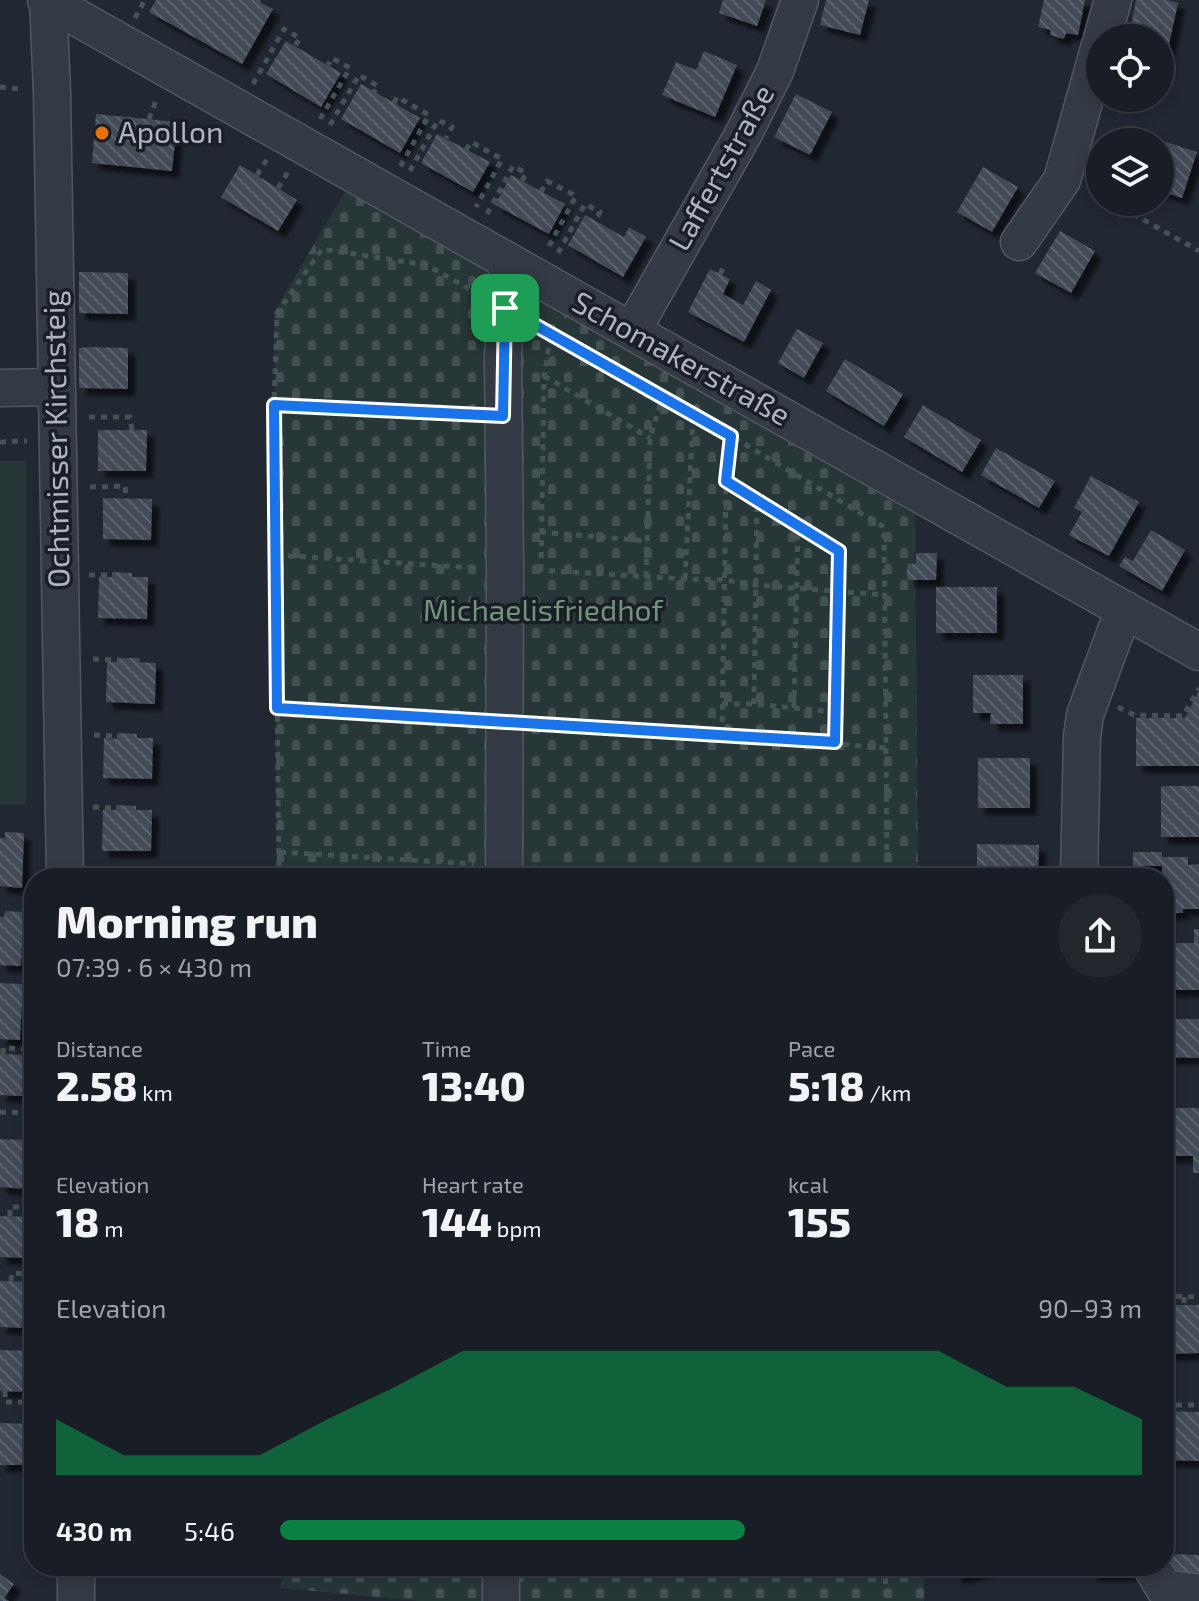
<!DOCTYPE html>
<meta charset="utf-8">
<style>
body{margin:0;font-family:"Exo 2",sans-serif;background:#22272e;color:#f1f3f6;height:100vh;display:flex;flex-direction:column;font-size:30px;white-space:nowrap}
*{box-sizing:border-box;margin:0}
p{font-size:26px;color:#9fa2a7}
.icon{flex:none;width:44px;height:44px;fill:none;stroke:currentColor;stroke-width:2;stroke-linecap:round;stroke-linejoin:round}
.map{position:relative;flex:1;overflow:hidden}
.drawer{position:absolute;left:24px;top:868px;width:1150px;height:708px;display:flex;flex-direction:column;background:#191e26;border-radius:32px;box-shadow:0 4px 12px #0003,0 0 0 2px #373c43}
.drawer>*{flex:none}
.controls{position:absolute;left:1086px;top:24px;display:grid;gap:16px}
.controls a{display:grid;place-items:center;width:88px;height:88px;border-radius:50%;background:#191e26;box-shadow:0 4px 12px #0003,0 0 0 2px #373c43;font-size:40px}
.pin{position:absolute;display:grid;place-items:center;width:68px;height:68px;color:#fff;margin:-34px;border-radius:16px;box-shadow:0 4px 12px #0006}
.round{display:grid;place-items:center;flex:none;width:84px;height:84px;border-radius:42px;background:#22272e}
.overview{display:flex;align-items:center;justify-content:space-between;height:136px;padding:0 32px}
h1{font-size:44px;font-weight:800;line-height:60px}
.stats{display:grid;grid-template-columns:repeat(3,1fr);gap:12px;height:136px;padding:8px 32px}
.stats div{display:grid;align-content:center}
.stats b{font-size:40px;font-weight:800}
.stats small{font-size:22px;font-weight:400}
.stats p{font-size:22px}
.chart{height:224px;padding:16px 32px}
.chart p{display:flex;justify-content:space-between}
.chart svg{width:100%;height:144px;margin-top:8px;fill:#0b8043;opacity:.7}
ul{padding:0 32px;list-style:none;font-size:26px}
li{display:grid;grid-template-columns:128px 96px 1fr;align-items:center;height:60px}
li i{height:20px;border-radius:10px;background:#0b8043}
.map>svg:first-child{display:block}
</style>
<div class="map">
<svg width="1199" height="1601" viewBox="0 0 1199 1601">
<defs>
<pattern id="cemetery-stones" width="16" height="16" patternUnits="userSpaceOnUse" patternTransform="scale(2)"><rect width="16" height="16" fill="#273737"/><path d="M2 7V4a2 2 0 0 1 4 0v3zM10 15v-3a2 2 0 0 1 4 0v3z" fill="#445252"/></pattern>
<pattern id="building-back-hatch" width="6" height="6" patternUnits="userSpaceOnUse" patternTransform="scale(2)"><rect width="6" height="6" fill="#434b56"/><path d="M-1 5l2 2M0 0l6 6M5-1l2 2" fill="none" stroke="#5c636c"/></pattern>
<filter id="shadow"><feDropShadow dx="7" dy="7" stdDeviation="2" flood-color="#0009"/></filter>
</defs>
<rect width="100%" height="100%" fill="#212832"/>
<g fill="url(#cemetery-stones)">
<path d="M346,190L915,514L918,878H277L274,312Z"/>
<path d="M281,1566H924V1601H421L281,1588Z"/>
</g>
<rect fill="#273737" x="0" y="461" width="26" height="344"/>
<g fill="url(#building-back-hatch)" filter="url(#shadow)">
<path d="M156,0H255L273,9L242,64L149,12Z"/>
<path d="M723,0H766L757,26L719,13Z"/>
<path d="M826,0H869L860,35L820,25Z"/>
<path d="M1044,0H1085L1078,35L1066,33L1064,39L1050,35L1051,30L1038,27Z"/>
<path d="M1136,0H1166L1178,3L1166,58L1160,57V38H1129Z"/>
<path d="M286,41L341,73L321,107L266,74Z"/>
<path d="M704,51L737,65L715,117L662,95L676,62L696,70Z"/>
<path d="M361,84L420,118L400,153L341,119Z"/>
<path d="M796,94L832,112L810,155L774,137Z"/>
<path d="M96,114L177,122L172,171L92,163Z"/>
<path d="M437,134L490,162L473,192L421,163Z"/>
<path d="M1160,140L1197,152L1182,198L1160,191Z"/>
<path d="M240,165L297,200L278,231L221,197Z"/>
<path d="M983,167L1018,187L992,232L957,212Z"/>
<path d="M511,175L565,204L549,234L495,205Z"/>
<path d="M585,215L624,237L629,227L646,237L623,277L568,245Z"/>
<path d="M1060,231L1095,251L1071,293L1035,273Z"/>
<path d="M710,269L730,279L723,294L743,305L756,281L771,290L744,342L688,312Z"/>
<path d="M79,272L128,273V314L79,313Z"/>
<path d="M797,329L823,343L804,378L778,363Z"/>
<path d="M91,347L128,348V389L79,388V348Z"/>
<path d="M845,359L903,394L884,426L826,391Z"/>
<path d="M923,405L981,440L962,472L904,437Z"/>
<path d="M98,430H147L146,471H98Z"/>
<path d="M996,448L1055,481L1039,508L981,475Z"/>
<path d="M1091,476L1139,502L1109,556L1069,535L1082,512L1074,508Z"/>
<path d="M103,498L152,499L151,540L103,539Z"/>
<path d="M1151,530L1185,550L1162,591L1119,566L1125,557L1133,561Z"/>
<path d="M916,553H937L936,580H907V564H916Z"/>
<path d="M112,572L132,573V577H148L147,619L98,618L99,577H112Z"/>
<rect x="936" y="587" width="61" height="46"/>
<path d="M120,658H140L139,662L156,663L155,704L106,702L107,662H120Z"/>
<path d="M973,675H1023V724H990L991,713H973Z"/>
<path d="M1199,691V766H1136V718H1185Z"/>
<path d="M117,733L137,734V738H153L152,779L103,778L104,738L117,739Z"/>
<rect x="978" y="758" width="52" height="50"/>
<rect x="1161" y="786" width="38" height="51"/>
<path d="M116,805L136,806V810H152L151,851H102L103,810H116Z"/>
<path d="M5,832L24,833L22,888L0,886V838H5Z"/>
<path d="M977,844L1039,845L1038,878H977Z"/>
<path d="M1133,852H1162V857H1188V865L1199,864V909H1183V913H1164V878H1162V866H1133Z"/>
<path d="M5,911L23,912L21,966L0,965V917H4Z"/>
<path d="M1194,929H1199V990H1164V943H1194Z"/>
<path d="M0,983L23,984L20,1040L0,1039Z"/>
<path d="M1164,1019H1199V1058L1164,1057Z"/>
<path d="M0,1054L26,1055L24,1096L0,1095Z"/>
<path d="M1164,1108H1199V1173H1193V1156H1164Z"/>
<path d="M0,1139L28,1140L25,1189L0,1187Z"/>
<path d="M0,1216L31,1217L29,1258L0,1257Z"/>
<path d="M0,1281L31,1282L29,1328L0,1327Z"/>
<path d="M1164,1305H1199V1353L1164,1354Z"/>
<path d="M0,1350L33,1351L32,1392L0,1391Z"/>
<path d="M1164,1411L1199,1412V1461L1164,1460Z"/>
<path d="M0,1423L34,1424V1465H0Z"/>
<path d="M1170,1554L1199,1555V1576L1170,1575Z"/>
<path d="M953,1566H999V1567L956,1577Z"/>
<path d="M1090,1566H1143L1148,1574H1090Z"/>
<path d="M0,1574L14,1584L4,1598L9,1601H0Z"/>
</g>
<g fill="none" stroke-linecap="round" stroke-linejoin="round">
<defs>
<g id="minor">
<path d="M46,0L1199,652"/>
<path d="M48,0L52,92L65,878"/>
<path d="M1102,38L1113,0"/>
<path d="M1019,242L1062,180L1100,45"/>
<path d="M632,331L744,133L775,71L800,0"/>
<path d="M0,388L56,387"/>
<path d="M504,878L505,570L503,357L508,261"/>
<path d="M1079,878L1082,736L1085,715L1093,693L1124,609"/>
<path d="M76,1566V1601"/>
<path d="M1151,1566L1164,1588L1199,1593"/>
<path d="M501,1601V1566"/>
</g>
</defs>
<use href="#minor" stroke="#525861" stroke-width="39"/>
<g stroke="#455355" stroke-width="5" stroke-dasharray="6 6" stroke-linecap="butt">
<path d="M258,2L259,0"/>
<path d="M135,18L145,0"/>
<path d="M253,84L284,29L300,38L295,46"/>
<path d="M0,87L21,89"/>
<path d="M394,103L397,97L429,115L400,167"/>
<path d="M149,119L157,98"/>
<path d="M320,119L350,68L332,58L328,65"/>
<path d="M330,125L359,75L378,86L374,92"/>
<path d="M466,150L471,142L502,159L476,207"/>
<path d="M410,171L438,120L452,127L446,138"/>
<path d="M257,175L267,159"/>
<path d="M278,188L288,172"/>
<path d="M1089,191L1100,195"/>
<path d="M541,192L547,181L576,196L548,248"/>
<path d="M1112,202L1199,251"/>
<path d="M487,214L513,166L526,173L522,181"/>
<path d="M558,253L585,204L600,212L595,221"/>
<path d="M720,274L725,265"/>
<path d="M544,376L650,438"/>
<path d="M274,405L473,415"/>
<path d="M89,417H130L132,430"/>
<path d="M0,442L27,441"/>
<path d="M726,481L839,551L835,742"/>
<path d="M90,487L125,486L126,498"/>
<path d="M540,532L648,541"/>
<path d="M276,555L475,568"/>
<path d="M537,570L685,579L724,580L756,585L884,595"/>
<path d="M541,570L544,376L551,334"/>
<path d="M89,575H112"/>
<path d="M646,577L650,438L662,398"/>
<path d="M685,579L693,417"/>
<path d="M93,659L120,660"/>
<path d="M722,704H754L834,712"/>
<path d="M754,704L757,499"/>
<path d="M1118,707L1134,715L1183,716L1199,688"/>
<path d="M277,708L474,721"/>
<path d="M794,708L798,526"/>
<path d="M532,725L722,734L886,748L884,527L731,436L535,325"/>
<path d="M722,734L726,481L731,436"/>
<path d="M94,735L117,736"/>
<path d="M886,748L887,878"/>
<path d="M93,807L116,808"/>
<path d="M280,852L474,864"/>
<path d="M532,868L702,878"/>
<path d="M93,875H125V878"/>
<path d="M279,878L274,405L277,313L322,249L426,265L477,293"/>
<path d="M23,916H34"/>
<path d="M23,992L34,993"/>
<path d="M3,1054V1048L34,1049"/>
<path d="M0,1112L34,1113"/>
<path d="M27,1163H34"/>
<path d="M10,1216V1207H34"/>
<path d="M11,1281L12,1273L34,1274"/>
<path d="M1164,1296L1199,1297"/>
<path d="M1184,1297V1305"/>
<path d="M5,1391V1402H34"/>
<path d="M1164,1405H1199"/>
<path d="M885,1566L886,1601"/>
</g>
<use href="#minor" stroke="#343a43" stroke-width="36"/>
</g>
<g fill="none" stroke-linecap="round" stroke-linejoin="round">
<defs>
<path id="route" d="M505,308L731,436L726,481L839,551L835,742L277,708L274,405L503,416Z"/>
</defs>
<use href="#route" stroke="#fff" stroke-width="16"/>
<use href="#route" stroke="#1a73e8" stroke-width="10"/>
</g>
<circle fill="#e8710a" stroke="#1a1f27" stroke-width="3" cx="102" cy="133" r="8"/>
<g text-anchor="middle" stroke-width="7" stroke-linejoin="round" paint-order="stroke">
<g font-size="30" fill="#aeb5c0" stroke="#1a1f27" text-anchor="start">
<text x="118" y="143">Apollon</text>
</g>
<g font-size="30" fill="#aeb5c0" stroke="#1a1f27">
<text transform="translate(722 168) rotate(-61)" y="10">Laffertstraße</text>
<text transform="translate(681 359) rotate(29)" y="10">Schomakerstraße</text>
<text transform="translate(57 439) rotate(-91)" y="10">Ochtmisser Kirchsteig</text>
</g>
<g font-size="30" fill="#71937a" stroke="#1a1f27">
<text x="543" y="621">Michaelisfriedhof</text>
</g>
</g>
</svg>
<div class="controls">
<a><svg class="icon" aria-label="locate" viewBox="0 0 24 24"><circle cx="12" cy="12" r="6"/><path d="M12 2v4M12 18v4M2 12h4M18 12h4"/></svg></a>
<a><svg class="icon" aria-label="layers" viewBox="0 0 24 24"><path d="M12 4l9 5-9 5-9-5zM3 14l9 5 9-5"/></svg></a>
</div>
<div class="pin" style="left:505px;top:308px;background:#1e9e55"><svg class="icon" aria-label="arrive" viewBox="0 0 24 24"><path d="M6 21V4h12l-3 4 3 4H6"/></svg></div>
<section class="drawer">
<div class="overview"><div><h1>Morning run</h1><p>07:39 · 6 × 430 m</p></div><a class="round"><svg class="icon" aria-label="share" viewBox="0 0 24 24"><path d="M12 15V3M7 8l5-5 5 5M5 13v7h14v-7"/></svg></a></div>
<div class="stats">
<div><p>Distance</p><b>2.58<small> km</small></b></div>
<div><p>Time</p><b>13:40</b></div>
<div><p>Pace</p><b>5:18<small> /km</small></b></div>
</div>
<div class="stats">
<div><p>Elevation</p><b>18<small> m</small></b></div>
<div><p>Heart rate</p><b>144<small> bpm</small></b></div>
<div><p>kcal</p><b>155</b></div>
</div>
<div class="chart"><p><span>Elevation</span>90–93 m</p>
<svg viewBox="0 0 160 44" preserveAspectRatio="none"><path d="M0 44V27L10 38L20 38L30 38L40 27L50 17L60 6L70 6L80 6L90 6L100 6L110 6L120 6L130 6L140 17L150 17L160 27V44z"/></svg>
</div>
<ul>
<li><b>430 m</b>5:46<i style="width:54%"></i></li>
</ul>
</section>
</div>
